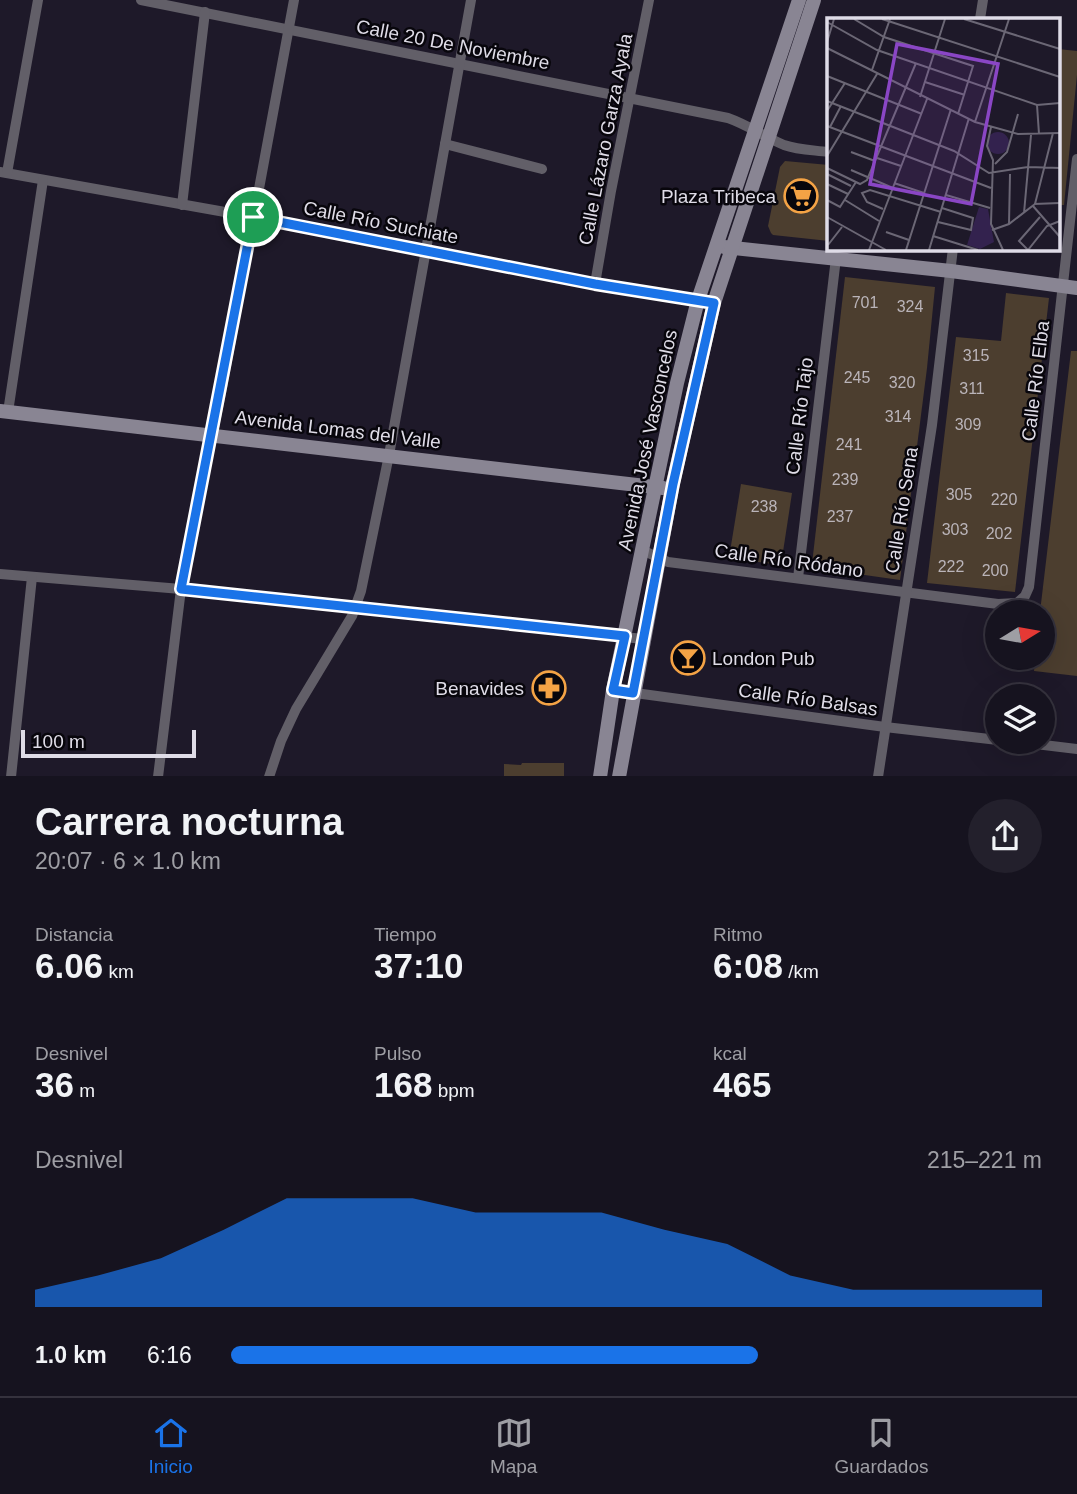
<!DOCTYPE html>
<html lang="es">
<meta charset="utf-8">
<style>
body{margin:0;font-family:Helvetica,sans-serif;background:#23202c;color:#f1f3f6;height:100vh;display:flex;flex-direction:column;font-size:26px;white-space:nowrap}
*{box-sizing:border-box;margin:0}
p{font-size:23px;color:#9e9ea4}
.icon{flex:none;width:38px;height:38px;fill:none;stroke:currentColor;stroke-width:2;stroke-linecap:round;stroke-linejoin:round}
.map{position:relative;height:776px;overflow:hidden}
.details{display:flex;flex-direction:column;background:#16131f;flex:1}
.details>*{flex:none}
.needle{width:46px;rotate:79deg}
.controls{position:absolute;left:985px;top:600px;display:grid;gap:14px}
.controls a{display:grid;place-items:center;width:70px;height:70px;border-radius:50%;background:#16131f;box-shadow:0 7px 28px #0002,0 0 0 2px #35323d;font-size:35px}
.scale{position:absolute;left:21px;bottom:18px;width:175px;box-sizing:border-box;padding-left:7px;border:4px solid #dfdce7;border-top:0;font-size:19px;line-height:24px;white-space:nowrap;color:#dfdce7;-webkit-text-stroke:5px #08060c;paint-order:stroke}
.pin{position:absolute;display:grid;place-items:center;width:60px;height:60px;color:#fff;margin:-30px;border:4px solid #fff;border-radius:50%;box-shadow:0 2px 7px #0007}
.round{display:grid;place-items:center;flex:none;width:74px;height:74px;border-radius:37px;background:#23202c}
.headline{display:flex;align-items:center;justify-content:space-between;height:119px;padding:0 35px}
h1{font-size:38px;font-weight:700;line-height:52px}
.figures{display:grid;grid-template-columns:repeat(3,1fr);gap:10px;height:119px;padding:7px 35px}
.figures div{display:grid;align-content:center}
.figures b{font-size:35px;font-weight:700}
.figures small{font-size:19px;font-weight:400}
.figures p{font-size:19px}
.chart{height:196px;padding:14px 35px}
.chart p{display:flex;justify-content:space-between}
.chart svg{width:100%;height:126px;margin-top:7px;fill:#1a73e8;opacity:.7}
ul{padding:0 35px;list-style:none;font-size:23px}
li{display:grid;grid-template-columns:112px 84px 1fr;align-items:center;height:52px}
li i{height:18px;border-radius:9px;background:#1a73e8}
.tabs{display:flex;justify-content:space-around;align-items:center;height:98px;border-top:2px solid #35323d;background:#16131f;font-size:19px;color:#9e9ea4}
.tabs a{display:grid;justify-items:center;gap:4px}
.tabs .selected{color:#1a73e8}
.map>svg:first-child{display:block}
</style>
<div class="map">
<svg width="1077" height="777" viewBox="0 0 1077 777">
<rect width="100%" height="100%" fill="#1e1929"/>
<g fill="#4c3e2f">
<path d="M1058,49L1077,51V75L1064,205H1058Z"/>
<path d="M785,161L829,165V241L773,235L771,233L768,226L780,167Z"/>
<path d="M845,277L935,287L927,368L900,580L815,568L812,564Z"/>
<path d="M1006,293L1049,298L1015,592L927,583L956,337L1001,341Z"/>
<path d="M1071,351H1077V676L1034,671L1035,658H1043V612H1040Z"/>
<path d="M741,484L792,493L781,565L729,558Z"/>
<path d="M522,763H564V776H504V764L521,765Z"/>
</g>
<g fill="none" stroke-linecap="round" stroke-linejoin="round">
<g stroke="#625f68" stroke-width="10">
<path d="M141,0L728,118C748,125 765,137 784,145C798,150 813,150 828,152"/>
<path d="M980,19L983,0"/>
<path d="M445,144L542,169"/>
<path d="M0,172L253,217L595,284L703,301"/>
<path d="M7,173L38,0"/>
<path d="M182,205L205,12"/>
<path d="M595,284L611,191L649,0"/>
<path d="M8,412L43,180"/>
<path d="M642,550L668,562L998,604L1017,603L1025,596L1029,587L1077,159"/>
<path d="M0,574L181,589L643,639"/>
<path d="M798,578L836,258"/>
<path d="M613,690L885,727L998,740"/>
<path d="M1019,742L1077,749"/>
<path d="M11,777L32,577"/>
<path d="M158,777L181,589L222,388L294,0"/>
<path d="M269,777L281,741L296,709L352,616L361,591L389,455L471,0"/>
<path d="M878,777L932,425L953,248"/>
</g>
<g stroke="#898593" stroke-width="14">
<path d="M724,247L951,271L1077,288"/>
<path d="M0,411L663,488"/>
<path d="M600,777L613,690L642,550L677,383L698,300L799,0"/>
<path d="M619,777L673,483L714,303L814,0"/>
</g>
</g>
<g fill="none" stroke-linecap="round" stroke-linejoin="round">
<defs>
<path id="route" d="M253,217L595,284L714,303L673,484L633,693L613,690L625,636L181,589Z"/>
</defs>
<use href="#route" stroke="#fff" stroke-width="14"/>
<use href="#route" stroke="#1a73e8" stroke-width="9"/>
</g>
<defs>
<symbol id="supermarket-ring" viewBox="-11 -11 22 22"><circle r="9.5" fill="#08060c" stroke="#f4a345" stroke-width="1.5"/><path d="M-6-5.5h2.5l.6 2H6L4.5 2H-2.5L-4.4-4H-6ZM-1.5 3.2a1.3 1.3 0 1 0 .1 0ZM3 3.2a1.3 1.3 0 1 0 .1 0Z" fill="#f4a345"/></symbol>
<symbol id="bar-ring" viewBox="-11 -11 22 22"><circle r="9.5" fill="#08060c" stroke="#f4a345" stroke-width="1.5"/><path d="M-6-5H6L.8 .8V4.5H3.5V6h-7V4.5H-.8V.8Z" fill="#f4a345"/></symbol>
<symbol id="pharmacy-ring" viewBox="-11 -11 22 22"><circle r="9.5" fill="#08060c" stroke="#f4a345" stroke-width="1.5"/><path d="M-2-6h4v4h4v4h-4v4h-4v-4h-4v-4h4Z" fill="#f4a345"/></symbol>
</defs>
<g fill-rule="evenodd">
<use href="#supermarket-ring" x="782" y="177" width="38" height="38"/>
<use href="#bar-ring" x="669" y="639" width="38" height="38"/>
<use href="#pharmacy-ring" x="530" y="669" width="38" height="38"/>
</g>
<g text-anchor="middle" stroke-width="5" stroke-linejoin="round" paint-order="stroke">
<g font-size="16" fill="#bab4b9">
<text x="865" y="308">701</text>
<text x="910" y="312">324</text>
<text x="976" y="361">315</text>
<text x="857" y="383">245</text>
<text x="902" y="388">320</text>
<text x="972" y="394">311</text>
<text x="898" y="422">314</text>
<text x="968" y="430">309</text>
<text x="849" y="450">241</text>
<text x="845" y="485">239</text>
<text x="959" y="500">305</text>
<text x="1004" y="505">220</text>
<text x="764" y="512">238</text>
<text x="840" y="522">237</text>
<text x="955" y="535">303</text>
<text x="999" y="539">202</text>
<text x="951" y="572">222</text>
<text x="995" y="576">200</text>
</g>
<g font-size="19" fill="#dfdce7" stroke="#08060c">
<text transform="translate(453 44) rotate(11)" y="7">Calle 20 De Noviembre</text>
<text transform="translate(605 139) rotate(-79)" y="7">Calle Lázaro Garza Ayala</text>
<text transform="translate(381 222) rotate(11)" y="7">Calle Río Suchiate</text>
<text transform="translate(1035 381) rotate(-83)" y="7">Calle Río Elba</text>
<text transform="translate(799 416) rotate(-83)" y="7">Calle Río Tajo</text>
<text transform="translate(338 429) rotate(7)" y="7">Avenida Lomas del Valle</text>
<text transform="translate(647 440) rotate(-78)" y="7">Avenida José Vasconcelos</text>
<text transform="translate(901 510) rotate(-81)" y="7">Calle Río Sena</text>
<text transform="translate(789 560) rotate(8)" y="7">Calle Río Ródano</text>
<text transform="translate(808 699) rotate(8)" y="7">Calle Río Balsas</text>
</g>
<g font-size="19" fill="#dfdce7" stroke="#08060c" text-anchor="end">
<text x="776" y="203">Plaza Tribeca</text>
<text x="712" y="665" text-anchor="start">London Pub</text>
<text x="524" y="695">Benavides</text>
</g>
</g>
<g transform="translate(827 18)">
<rect width="233" height="233" fill="#1e1929"/>
<path d="M160 125a11 11 0 1 1 22 0a11 11 0 1 1-22 0ZM152,189L161,191L167,224L153,231L140,227Z" fill="#33224e"/>
<path fill="none" stroke="#6b6775" stroke-width="2" d="M27,1L57,19L146,48L131,96M55,1L233,59M137,1L233,31M0,4L50,32L210,87L233,85M0,24L7,1M0,30L148,104L191,116L233,115M45,52L63,1M0,58L95,96M98,64L138,77M93,79L118,1M0,83L127,133L162,155L201,149L233,150M210,87L212,116M0,93L18,65M148,104L182,1M0,108L164,170M3,109L14,88M164,109L160,128L166,142L164,206L176,232M24,134L48,143M0,138L50,56M50,140L74,148M168,146L180,134L191,96M0,150L33,166L40,162L89,45M24,152L66,170M0,156L24,168M67,165L97,175M0,166L21,176M119,177L163,190M0,182L13,189L29,164M18,182L52,203M207,186L233,185M206,188L233,219M56,191L40,184L35,175L43,172L114,194M197,195L204,117M0,199L59,232M213,199L192,223L201,232L220,208L233,203M111,204L144,212L146,200L115,190M182,206L183,156M165,212L182,206L208,186L226,115M59,214L82,222M106,218L151,232M1,227L15,209M42,232L100,81M79,232L124,91M102,232L142,100"/>
<path fill="#8a46c5" fill-opacity="0.15" stroke="#8a46c5" stroke-width="3.5" d="M70,26L171,46L144,186L43,166Z"/>
<rect width="233" height="233" fill="none" stroke="#dfdce7" stroke-width="3.5"/>
</g>
</svg>
<div class="controls">
<a><svg class="needle" viewBox="-14 -14 28 28"><path d="M0-13l5 13h-10z" fill="#e53935"/><path d="M0 13l5-13h-10z" fill="#9e9ea4"/></svg></a>
<a><svg class="icon" aria-label="layers" viewBox="0 0 24 24"><path d="M12 4l9 5-9 5-9-5zM3 14l9 5 9-5"/></svg></a>
</div>
<div class="scale">100 m</div>
<div class="pin" style="left:253px;top:217px;background:#1e9e55"><svg class="icon" aria-label="arrive" viewBox="0 0 24 24"><path d="M6 21V4h12l-3 4 3 4H6"/></svg></div>
</div>
<section class="details">
<div class="headline"><div><h1>Carrera nocturna</h1><p>20:07 · 6 × 1.0 km</p></div><a class="round"><svg class="icon" aria-label="share" viewBox="0 0 24 24"><path d="M12 15V3M7 8l5-5 5 5M5 13v7h14v-7"/></svg></a></div>
<div class="figures">
<div><p>Distancia</p><b>6.06<small> km</small></b></div>
<div><p>Tiempo</p><b>37:10</b></div>
<div><p>Ritmo</p><b>6:08<small> /km</small></b></div>
</div>
<div class="figures">
<div><p>Desnivel</p><b>36<small> m</small></b></div>
<div><p>Pulso</p><b>168<small> bpm</small></b></div>
<div><p>kcal</p><b>465</b></div>
</div>
<div class="chart"><p><span>Desnivel</span>215–221 m</p>
<svg viewBox="0 0 160 44" preserveAspectRatio="none"><path d="M0 44V38L10 33L20 27L30 17L40 6L50 6L60 6L70 11L80 11L90 11L100 17L110 22L120 33L130 38L140 38L150 38L160 38V44z"/></svg>
</div>
<ul>
<li><b>1.0 km</b>6:16<i style="width:65%"></i></li>
</ul>
</section>
<nav class="tabs">
<a class="selected"><svg class="icon" aria-label="home" viewBox="0 0 24 24"><path d="M3 11l9-7 9 7M6 9v11h12V9"/></svg>Inicio</a>
<a><svg class="icon" aria-label="map" viewBox="0 0 24 24"><path d="M3 6l6-2 6 2 6-2v14l-6 2-6-2-6 2zM9 4v14M15 6v14"/></svg>Mapa</a>
<a><svg class="icon" aria-label="saved" viewBox="0 0 24 24"><path d="M7 4h10v16l-5-4-5 4z"/></svg>Guardados</a>
</nav>
